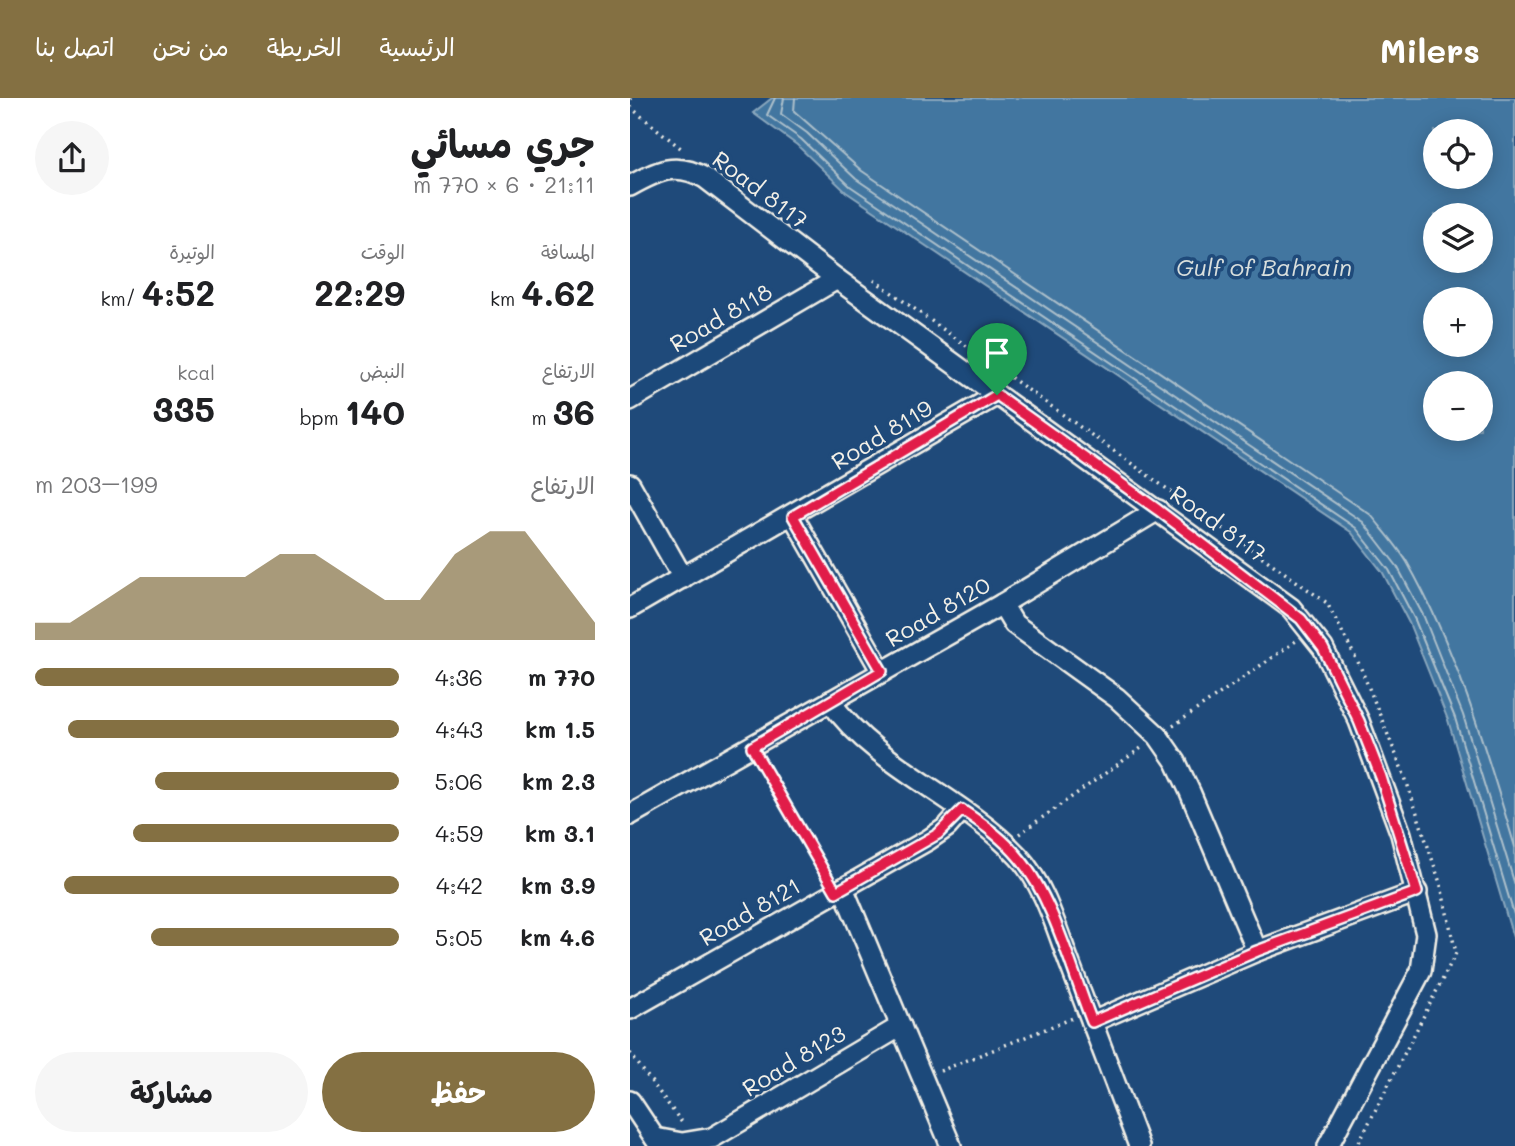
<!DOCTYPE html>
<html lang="ar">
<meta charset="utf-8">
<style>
body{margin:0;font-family:Mali,"Playpen Sans Arabic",sans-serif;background:#f6f6f6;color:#202124;direction:rtl;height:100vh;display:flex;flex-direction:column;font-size:26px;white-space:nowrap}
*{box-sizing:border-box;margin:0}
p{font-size:23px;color:#757577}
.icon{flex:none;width:38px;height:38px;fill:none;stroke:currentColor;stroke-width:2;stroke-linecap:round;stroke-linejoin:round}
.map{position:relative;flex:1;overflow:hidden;direction:ltr}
.panel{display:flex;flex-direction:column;background:#fff;width:630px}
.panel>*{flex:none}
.tools{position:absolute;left:793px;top:21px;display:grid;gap:14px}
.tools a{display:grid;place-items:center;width:70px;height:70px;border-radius:50%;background:#fff;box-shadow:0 4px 18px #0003;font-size:35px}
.pin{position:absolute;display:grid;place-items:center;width:60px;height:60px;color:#fff;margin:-72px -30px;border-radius:50% 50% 50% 0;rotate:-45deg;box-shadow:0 0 7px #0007}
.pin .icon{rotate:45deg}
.round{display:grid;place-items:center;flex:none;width:74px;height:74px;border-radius:37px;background:#f6f6f6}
.headline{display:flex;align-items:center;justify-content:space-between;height:119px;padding:0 35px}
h1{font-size:38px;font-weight:700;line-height:52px}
.figures{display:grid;grid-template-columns:repeat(3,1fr);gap:10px;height:119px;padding:7px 35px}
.figures div{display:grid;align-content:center}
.figures b{font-size:35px;font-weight:700}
.figures small{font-size:19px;font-weight:400}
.figures p{font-size:19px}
.chart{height:196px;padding:14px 35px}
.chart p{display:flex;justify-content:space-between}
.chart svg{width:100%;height:126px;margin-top:7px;fill:#847042;opacity:.7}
.cta{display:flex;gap:14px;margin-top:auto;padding:14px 35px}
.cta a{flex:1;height:80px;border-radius:42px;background:#847042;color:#fff;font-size:28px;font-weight:700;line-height:80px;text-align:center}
.cta a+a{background:#f6f6f6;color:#202124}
ul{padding:0 35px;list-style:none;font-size:23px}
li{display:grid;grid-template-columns:112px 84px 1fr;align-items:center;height:52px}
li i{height:18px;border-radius:9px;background:#847042}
header{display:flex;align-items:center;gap:42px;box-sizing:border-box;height:98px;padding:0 35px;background:#847042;color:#fff}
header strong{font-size:33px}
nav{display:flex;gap:38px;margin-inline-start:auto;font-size:24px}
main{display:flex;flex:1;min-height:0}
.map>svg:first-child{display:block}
</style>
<header>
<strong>Milers</strong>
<nav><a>الرئيسية</a><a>الخريطة</a><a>من نحن</a><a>اتصل بنا</a></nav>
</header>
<main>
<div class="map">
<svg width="885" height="1048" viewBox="0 0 885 1048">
<rect width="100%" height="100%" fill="#1f4a7a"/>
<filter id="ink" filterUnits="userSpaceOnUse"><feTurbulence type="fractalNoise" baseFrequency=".0143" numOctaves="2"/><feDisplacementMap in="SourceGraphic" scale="14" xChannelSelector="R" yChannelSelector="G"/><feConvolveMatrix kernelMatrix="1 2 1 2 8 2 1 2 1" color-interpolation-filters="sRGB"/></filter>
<g filter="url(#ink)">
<path fill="#4376a0" stroke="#8aa7bd" stroke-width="2" fill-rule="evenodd" d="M142,0H885V846L818,622L779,525L753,475L721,434L216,94L167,47L123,15ZM805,33H850V79H805ZM805,117H850V163H805ZM805,201H850V247H805ZM805,285H850V331H805Z"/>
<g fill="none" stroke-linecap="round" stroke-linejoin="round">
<g stroke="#adc0cb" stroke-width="2">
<path d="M145,0L137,17L171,41L220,88L726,430L759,472L785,522L825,620L885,820"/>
<path d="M154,0L151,16L177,35L226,81L733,424L767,468L794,519L833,617L885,787"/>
<path d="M165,0L164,13L232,73L741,417C753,432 767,447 777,464C827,552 856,652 885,749"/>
</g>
<defs>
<g id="minor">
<path d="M0,88C27,73 46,63 75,80L207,181L661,510L693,550L729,623L771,736L796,836L791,873L698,1048"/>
<path d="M0,302L207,181"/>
<path d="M0,386L53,480"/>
<path d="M163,418L252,574"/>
<path d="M372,506L384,526L487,600L528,638L546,664L560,694L627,853"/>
<path d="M0,510L367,297"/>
<path d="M200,603C247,670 333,699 388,758C415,787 427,833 441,869C463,928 486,988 509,1048"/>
<path d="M0,717L372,506L528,412"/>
<path d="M213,790L321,1048"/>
<path d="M0,911L298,742L317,729L332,712"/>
<path d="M462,924L627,853L787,794"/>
<path d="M0,1003L30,1048"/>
<path d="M25,1040L52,1045L82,1040L271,928"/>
</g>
</defs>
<use href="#minor" stroke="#f4f1e8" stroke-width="24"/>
<g stroke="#f4f1e8" stroke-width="3.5" stroke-dasharray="2 5" stroke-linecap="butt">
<path d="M0,1L1,0"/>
<path d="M0,9L53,52"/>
<path d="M244,182L697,505L730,568L775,679L811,788L826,855L727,1048"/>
<path d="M543,628L666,543"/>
<path d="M130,663L198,780"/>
<path d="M389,736L514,648"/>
<path d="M0,955L53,1026"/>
<path d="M310,973L443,920"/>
</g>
<use href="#minor" stroke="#1f4a7a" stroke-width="19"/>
</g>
</g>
<g fill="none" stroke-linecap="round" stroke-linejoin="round" filter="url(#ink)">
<defs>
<path id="route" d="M367,297L528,412L671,521L693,550L729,623L751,679L787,794L627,853L462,924C442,874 424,802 390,761C374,741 353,726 332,712L308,736L206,794L122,649L252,573L163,418Z"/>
</defs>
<use href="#route" stroke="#fff" stroke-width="14"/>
<use href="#route" stroke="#e11d48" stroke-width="9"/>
</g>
<g text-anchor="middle" stroke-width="7" stroke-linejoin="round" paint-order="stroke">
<g font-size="23" fill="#f4f1e8" stroke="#1f4a7a">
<text transform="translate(130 92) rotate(37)" y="8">Road 8117</text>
<text transform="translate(91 220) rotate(-30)" y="8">Road 8118</text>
<text transform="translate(252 337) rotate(-31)" y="8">Road 8119</text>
<text transform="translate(588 426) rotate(36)" y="8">Road 8117</text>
<text transform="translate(308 514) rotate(-30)" y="8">Road 8120</text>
<text transform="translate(120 814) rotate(-30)" y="8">Road 8121</text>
<text transform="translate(164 963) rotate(-31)" y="8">Road 8123</text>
</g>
<g font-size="24" font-style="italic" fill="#d9dfdd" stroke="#1f4a7a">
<text x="634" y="178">Gulf of Bahrain</text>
</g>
</g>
</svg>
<div class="tools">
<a><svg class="icon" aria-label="locate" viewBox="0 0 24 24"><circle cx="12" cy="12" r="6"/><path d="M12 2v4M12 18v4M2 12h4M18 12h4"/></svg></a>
<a><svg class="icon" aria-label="layers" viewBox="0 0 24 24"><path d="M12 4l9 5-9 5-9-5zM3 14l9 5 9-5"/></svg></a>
<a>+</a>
<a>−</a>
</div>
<div class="pin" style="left:367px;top:297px;background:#1e9e55"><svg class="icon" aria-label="arrive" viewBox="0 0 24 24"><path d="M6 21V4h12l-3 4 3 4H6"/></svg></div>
</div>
<section class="panel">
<div class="headline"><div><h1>جري مسائي</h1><p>21:11 · 6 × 770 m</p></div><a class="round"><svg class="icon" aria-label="share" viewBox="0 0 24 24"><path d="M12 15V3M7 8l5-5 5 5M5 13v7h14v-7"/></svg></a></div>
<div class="figures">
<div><p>المسافة</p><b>4.62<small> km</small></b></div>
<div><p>الوقت</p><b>22:29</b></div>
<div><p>الوتيرة</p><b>4:52<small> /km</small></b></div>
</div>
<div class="figures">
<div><p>الارتفاع</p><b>36<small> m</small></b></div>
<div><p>النبض</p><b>140<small> bpm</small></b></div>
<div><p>kcal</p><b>335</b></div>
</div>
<div class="chart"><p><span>الارتفاع</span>199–203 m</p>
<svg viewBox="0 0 160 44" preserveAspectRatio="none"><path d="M0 44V38L10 38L20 30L30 22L40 22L50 22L60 22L70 14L80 14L90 22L100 30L110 30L120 14L130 6L140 6L150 22L160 38V44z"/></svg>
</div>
<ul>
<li><b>770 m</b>4:36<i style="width:100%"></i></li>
<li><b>1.5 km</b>4:43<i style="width:91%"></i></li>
<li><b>2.3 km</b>5:06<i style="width:67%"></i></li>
<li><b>3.1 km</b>4:59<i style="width:73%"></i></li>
<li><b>3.9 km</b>4:42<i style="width:92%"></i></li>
<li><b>4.6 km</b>5:05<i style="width:68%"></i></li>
</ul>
<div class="cta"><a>حفظ</a><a>مشاركة</a></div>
</section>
</main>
